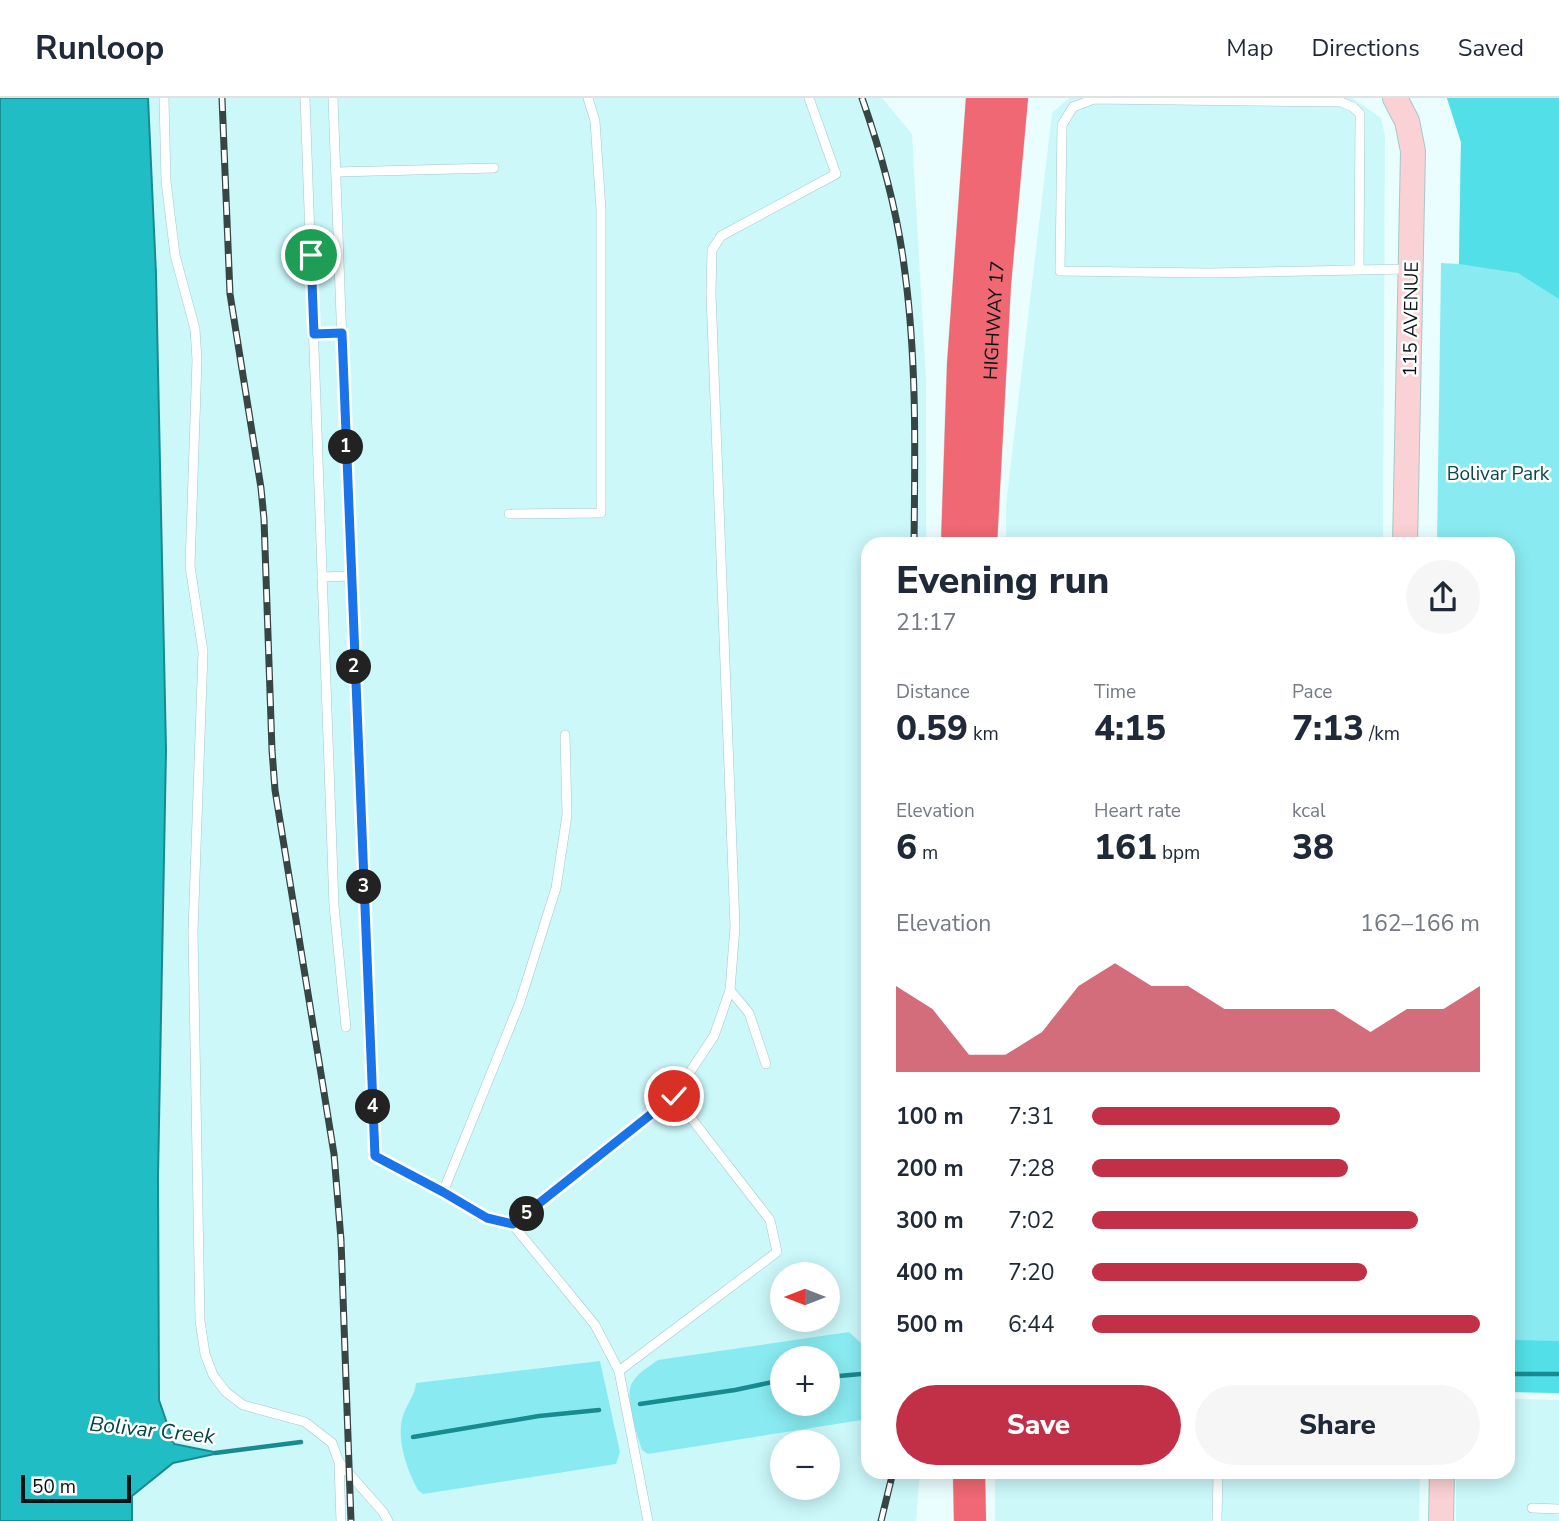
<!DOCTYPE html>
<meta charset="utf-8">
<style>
body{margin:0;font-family:"Nunito Sans",sans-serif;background:#f6f6f7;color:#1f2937;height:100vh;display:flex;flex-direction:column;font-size:26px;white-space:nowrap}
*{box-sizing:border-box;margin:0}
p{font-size:23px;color:#747a83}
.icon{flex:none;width:38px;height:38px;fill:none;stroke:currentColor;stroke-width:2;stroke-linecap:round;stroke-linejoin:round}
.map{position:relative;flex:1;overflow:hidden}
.side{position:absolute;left:861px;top:439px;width:654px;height:942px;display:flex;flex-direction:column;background:#fff;border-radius:21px;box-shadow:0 4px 18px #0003}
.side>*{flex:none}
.needle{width:46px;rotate:270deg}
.controls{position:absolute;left:770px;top:1164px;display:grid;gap:14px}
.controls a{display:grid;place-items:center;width:70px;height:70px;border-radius:50%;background:#fff;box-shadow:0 4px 18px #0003;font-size:35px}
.scale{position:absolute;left:21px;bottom:18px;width:110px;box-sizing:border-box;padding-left:7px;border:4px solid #081414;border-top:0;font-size:19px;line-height:24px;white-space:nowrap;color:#081414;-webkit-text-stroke:5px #fff;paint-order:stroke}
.pin{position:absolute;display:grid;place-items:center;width:60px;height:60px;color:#fff;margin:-30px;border:4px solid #fff;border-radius:50%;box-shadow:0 2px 7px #0007}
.km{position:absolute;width:35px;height:35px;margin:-18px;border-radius:50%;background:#222;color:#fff;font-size:19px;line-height:35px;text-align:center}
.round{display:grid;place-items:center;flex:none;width:74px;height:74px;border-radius:37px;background:#f6f6f7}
.head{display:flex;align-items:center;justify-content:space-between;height:119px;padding:0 35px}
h1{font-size:38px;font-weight:800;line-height:52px}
.stats{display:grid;grid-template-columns:repeat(3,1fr);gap:10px;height:119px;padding:7px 35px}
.stats div{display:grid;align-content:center}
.stats b{font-size:35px;font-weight:800}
.stats small{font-size:19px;font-weight:400}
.stats p{font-size:19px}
.chart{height:196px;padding:14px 35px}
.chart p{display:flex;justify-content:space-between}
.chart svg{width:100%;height:126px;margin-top:7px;fill:#c13046;opacity:.7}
.cta{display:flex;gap:14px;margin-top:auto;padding:14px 35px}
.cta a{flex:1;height:80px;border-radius:42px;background:#c13046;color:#fff;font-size:28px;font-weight:800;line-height:80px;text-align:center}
.cta a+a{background:#f6f6f7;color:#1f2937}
ul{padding:0 35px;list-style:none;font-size:23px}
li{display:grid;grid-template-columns:112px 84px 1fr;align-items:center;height:52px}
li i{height:18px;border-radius:9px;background:#c13046}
header{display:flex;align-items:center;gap:42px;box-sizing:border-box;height:98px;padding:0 35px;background:#fff;border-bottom:2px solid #e0e1e3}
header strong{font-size:33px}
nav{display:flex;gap:38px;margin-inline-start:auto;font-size:24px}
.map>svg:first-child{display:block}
</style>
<header>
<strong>Runloop</strong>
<nav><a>Map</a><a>Directions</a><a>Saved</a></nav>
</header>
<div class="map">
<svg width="1559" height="1423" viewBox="0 0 1559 1423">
<rect width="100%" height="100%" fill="#eafeff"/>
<g fill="#ccf8fa" fill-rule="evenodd">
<path d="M148,0H882L912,36L926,281V446H868V1374H920L916,1423H132V1398L173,1364L217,1355L174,1346L159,1302L158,1079L166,652L156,176ZM782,1176H828V1222H782ZM782,1260H828V1306H782ZM782,1344H828V1390H782Z"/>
<path d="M1069,0H1352L1381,20L1385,38L1383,446H1006V407L1052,15Z"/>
<path d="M1509,1301L1559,1302V1423H1456V1374H1508Z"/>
<path d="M995,1374H1420L1419,1423H995Z"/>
</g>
<g fill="#89ebf1" fill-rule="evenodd">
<path d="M1447,0H1559V1295L1509,1294L1508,446H1437L1441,165L1459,166L1461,44Z"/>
<path d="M849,1234L863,1247L867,1254L868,1321L648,1356L642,1352C637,1336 624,1299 632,1285C638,1274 649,1269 658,1262ZM782,1260H828V1306H782Z"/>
<path d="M600,1263L620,1354L616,1366L423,1396L418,1392C407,1372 397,1344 402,1321C405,1308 415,1298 416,1285Z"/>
</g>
<g fill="#53dfe7">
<path d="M1447,0H1559V201L1518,175L1459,166L1461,44Z"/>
<path d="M1509,1242L1559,1243V1295L1509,1294Z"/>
</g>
<path fill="#20bdc5" stroke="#198a90" stroke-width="2" d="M0,0H148L156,176L166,652L158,1079L159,1302L174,1346L219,1355L173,1365L132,1398V1423H0Z"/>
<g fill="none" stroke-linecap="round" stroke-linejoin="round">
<g stroke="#198a90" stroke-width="4.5">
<path d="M1508,1276H1559"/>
<path d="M828,1279L861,1276"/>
<path d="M640,1306L735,1292L782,1282"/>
<path d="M413,1339L539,1318L599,1312"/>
<path d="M215,1355L301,1344"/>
</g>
<defs>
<g id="lane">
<path d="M164,0L166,83L175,157L195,231L197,262L190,468L203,554L193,834L200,1223L205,1256L213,1277L226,1294L243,1307L305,1324L332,1345L339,1364L341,1423"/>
<path d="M305,0L334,808L346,929"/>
<path d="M333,0L356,628L375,1058L443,1094"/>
<path d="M336,74L494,70"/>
<path d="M1359,172L1360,16L1353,9L1341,4L1094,1L1073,9L1062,27L1060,173L1208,175L1409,171"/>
<path d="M314,236L342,235"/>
<path d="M509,416L601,415V112L595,23L588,0"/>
<path d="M322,479L351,478"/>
<path d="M565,637L567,717L556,790L520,904L443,1094L487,1120L513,1127L595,1227L619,1273L648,1423"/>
<path d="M730,892L749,915L766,966"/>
<path d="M674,998L714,938L730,892L735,829L711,196L712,152L721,138L836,76L809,0"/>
<path d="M513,1127L674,998L770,1122L777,1154L619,1273"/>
<path d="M339,1364L383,1414L388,1423"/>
<path d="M1532,1410L1559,1411"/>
<path d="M1217,1423L1218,1374"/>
</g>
<g id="secondary">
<path d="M1395,0L1407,23L1413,53L1405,446"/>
<path d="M1441,1423L1442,1374"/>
</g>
<g id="highway">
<path d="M957,446L963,267L982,0"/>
<path id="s1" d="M981,446L995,186L1012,0"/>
<path d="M969,1374L970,1423"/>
</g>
</defs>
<use href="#lane" stroke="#a6c7c8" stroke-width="10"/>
<use href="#secondary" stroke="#a6c7c8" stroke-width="26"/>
<use href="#highway" stroke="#d7d9d9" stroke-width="33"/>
<use href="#lane" stroke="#fff" stroke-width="9"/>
<use href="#secondary" stroke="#fad2d5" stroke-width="24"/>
<use href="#highway" stroke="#ef6873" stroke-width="32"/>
<defs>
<g id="rail">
<path d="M222,0L230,196L261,390L264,421L272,652L275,692L334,1056L341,1142L351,1423"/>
<path d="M862,0C882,57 898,116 905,175C917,266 915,356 914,446"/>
<path d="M881,1423L893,1374"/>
</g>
</defs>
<use href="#rail" stroke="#384545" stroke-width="7"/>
<use href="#rail" stroke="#fff" stroke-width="4.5" stroke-dasharray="13" stroke-linecap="butt"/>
</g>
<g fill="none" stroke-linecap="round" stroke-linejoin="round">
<defs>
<path id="route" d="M311,157L314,236L342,235L375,1058L443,1094L487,1120L513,1126L674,998"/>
</defs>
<use href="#route" stroke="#fff" stroke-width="14"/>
<use href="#route" stroke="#1a73e8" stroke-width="9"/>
</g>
<g text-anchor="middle" stroke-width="5" stroke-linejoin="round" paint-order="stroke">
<g font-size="19" fill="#081414" stroke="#fff">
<text transform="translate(1410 221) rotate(-89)" y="7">115 AVENUE</text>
<text dy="7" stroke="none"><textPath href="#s1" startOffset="224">HIGHWAY 17</textPath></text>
</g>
<g font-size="19" fill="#07484c" stroke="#fff">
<text x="1498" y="382">Bolivar Park</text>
</g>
<g font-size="21" font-style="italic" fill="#024548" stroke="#fff">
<text transform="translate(152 1332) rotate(6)" y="7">Bolivar Creek</text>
</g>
</g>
</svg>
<div class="controls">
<a><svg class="needle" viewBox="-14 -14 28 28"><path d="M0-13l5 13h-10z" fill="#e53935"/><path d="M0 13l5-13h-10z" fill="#747a83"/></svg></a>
<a>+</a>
<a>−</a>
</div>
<div class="scale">50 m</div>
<div class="pin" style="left:311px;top:157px;background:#1e9e55"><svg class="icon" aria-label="arrive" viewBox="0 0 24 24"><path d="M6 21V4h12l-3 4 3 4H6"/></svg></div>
<div class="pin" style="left:674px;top:998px;background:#d93025"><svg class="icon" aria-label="check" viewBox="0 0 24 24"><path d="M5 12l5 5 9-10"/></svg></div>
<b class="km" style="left:346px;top:349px">1</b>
<b class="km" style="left:354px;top:569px">2</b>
<b class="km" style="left:364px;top:789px">3</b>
<b class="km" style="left:373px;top:1009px">4</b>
<b class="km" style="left:527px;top:1116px">5</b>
<section class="side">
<div class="head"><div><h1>Evening run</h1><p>21:17</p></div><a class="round"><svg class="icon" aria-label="share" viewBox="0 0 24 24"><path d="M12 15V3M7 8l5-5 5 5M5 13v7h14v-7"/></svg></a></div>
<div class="stats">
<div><p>Distance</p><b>0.59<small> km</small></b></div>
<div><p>Time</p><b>4:15</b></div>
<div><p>Pace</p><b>7:13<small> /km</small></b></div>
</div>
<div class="stats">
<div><p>Elevation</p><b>6<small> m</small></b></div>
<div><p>Heart rate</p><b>161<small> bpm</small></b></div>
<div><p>kcal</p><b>38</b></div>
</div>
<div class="chart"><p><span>Elevation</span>162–166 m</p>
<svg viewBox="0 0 160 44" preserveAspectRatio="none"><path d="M0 44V14L10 22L20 38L30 38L40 30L50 14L60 6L70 14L80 14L90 22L100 22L110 22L120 22L130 30L140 22L150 22L160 14V44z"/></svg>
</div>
<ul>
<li><b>100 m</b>7:31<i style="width:64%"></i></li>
<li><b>200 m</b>7:28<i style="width:66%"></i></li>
<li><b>300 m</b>7:02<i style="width:84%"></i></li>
<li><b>400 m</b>7:20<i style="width:71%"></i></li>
<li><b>500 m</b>6:44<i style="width:100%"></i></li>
</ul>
<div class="cta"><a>Save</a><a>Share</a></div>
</section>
</div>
